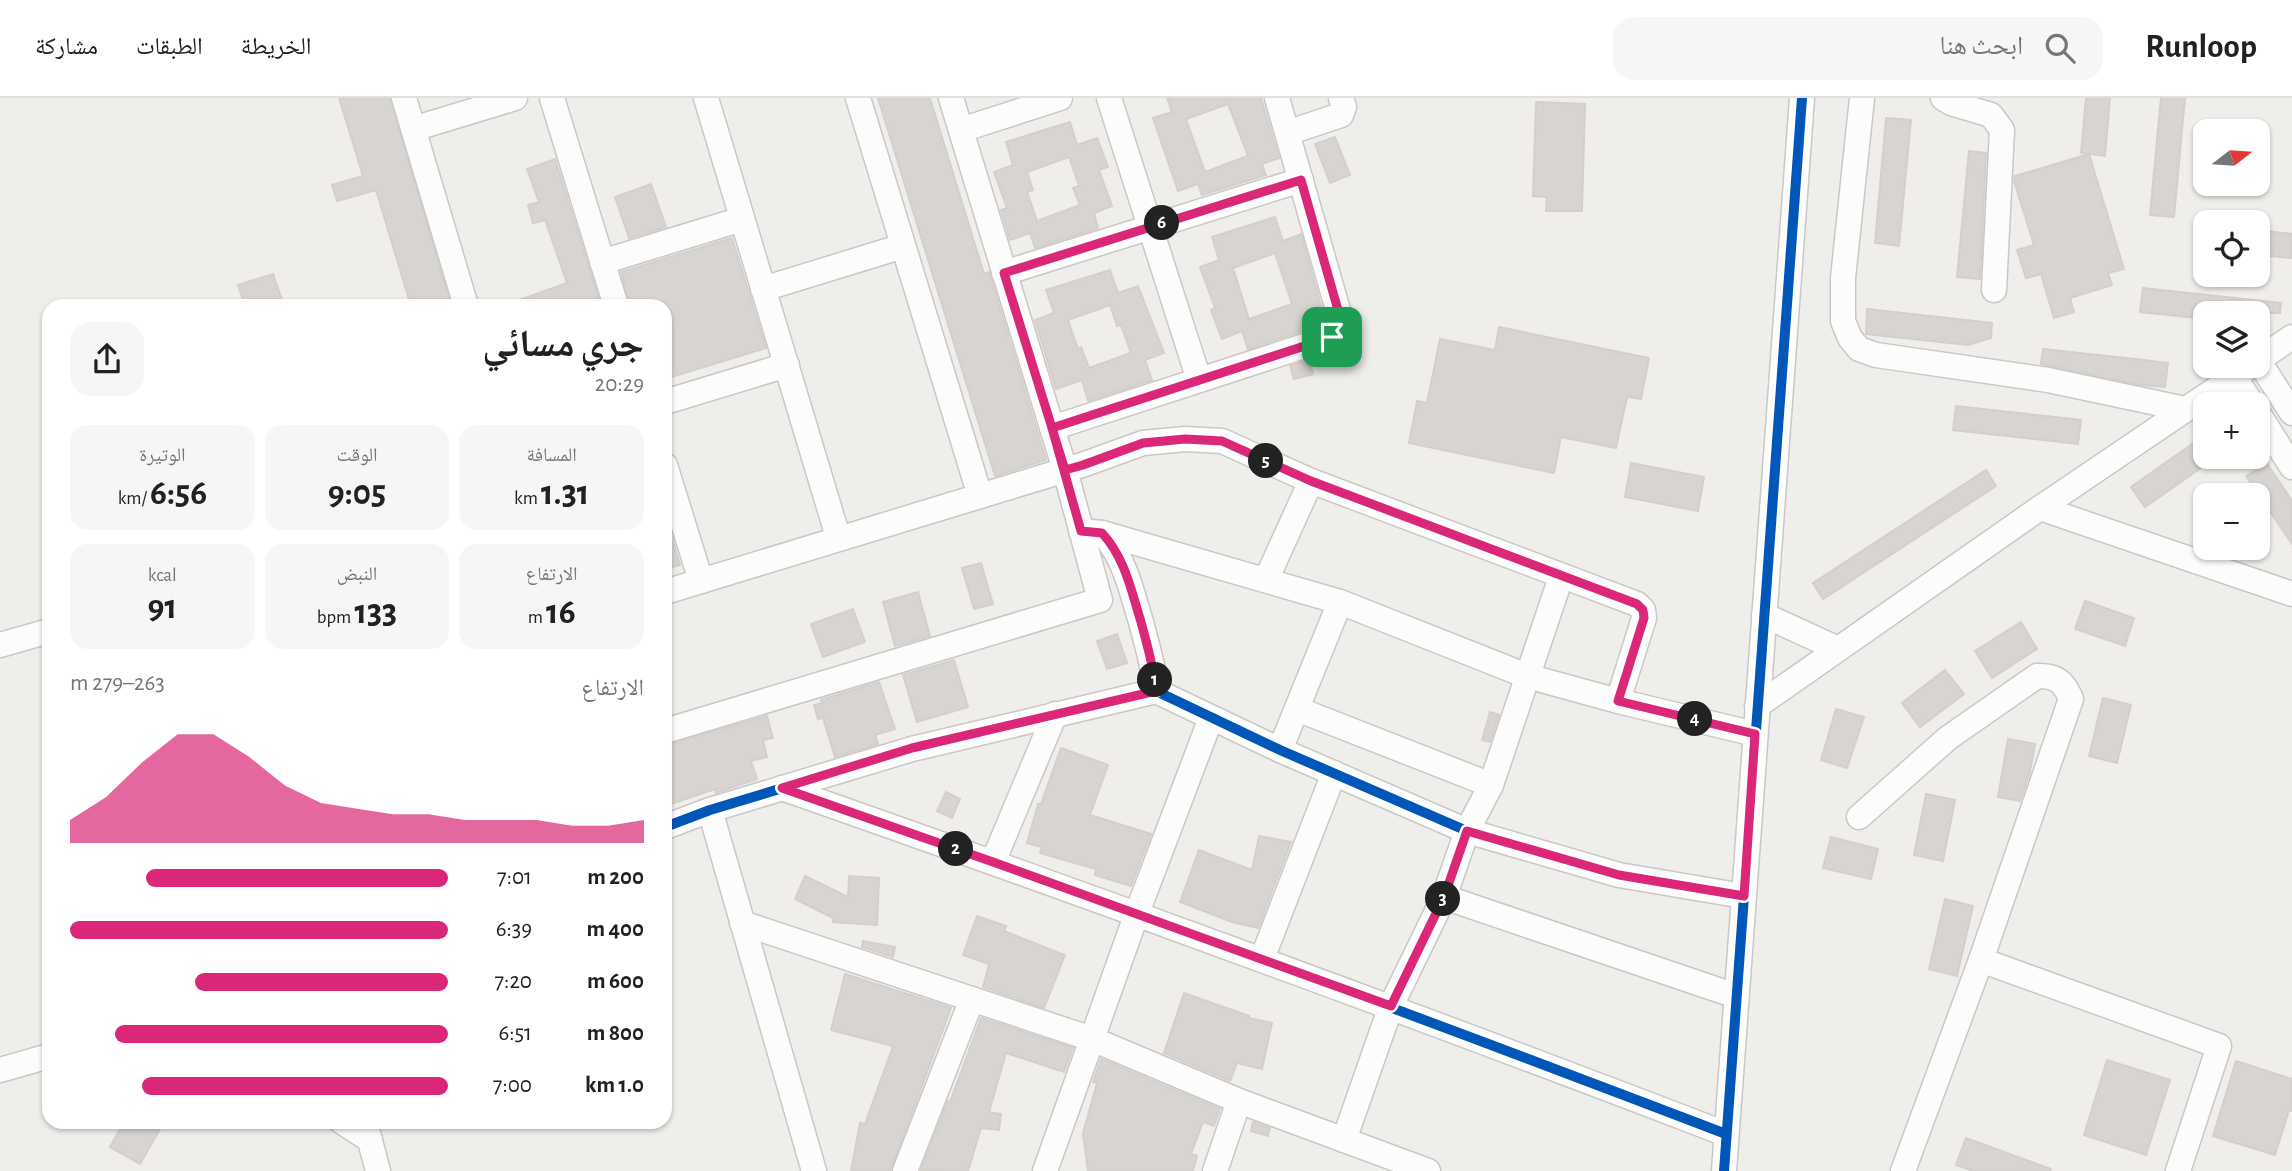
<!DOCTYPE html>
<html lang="ar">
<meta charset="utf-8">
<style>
body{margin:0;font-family:"Alegreya Sans","Noto Naskh Arabic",sans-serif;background:#f6f6f6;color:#202124;direction:rtl;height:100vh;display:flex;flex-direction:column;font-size:26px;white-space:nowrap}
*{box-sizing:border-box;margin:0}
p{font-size:23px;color:#757577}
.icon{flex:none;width:38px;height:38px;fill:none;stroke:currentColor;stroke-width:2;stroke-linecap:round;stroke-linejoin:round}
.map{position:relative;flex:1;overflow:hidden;direction:ltr}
.panel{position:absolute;left:42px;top:201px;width:630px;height:830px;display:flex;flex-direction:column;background:#fff;border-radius:21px;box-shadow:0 2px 5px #0004;direction:rtl}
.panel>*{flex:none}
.needle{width:46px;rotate:73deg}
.fabs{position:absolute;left:2193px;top:21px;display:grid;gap:14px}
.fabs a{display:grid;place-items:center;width:77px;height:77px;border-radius:14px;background:#fff;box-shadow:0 2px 5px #0004;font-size:35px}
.pin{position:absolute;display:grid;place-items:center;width:60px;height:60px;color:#fff;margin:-30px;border-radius:14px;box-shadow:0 4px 10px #0006}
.km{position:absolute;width:35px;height:35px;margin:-18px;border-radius:50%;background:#222;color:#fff;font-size:19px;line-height:35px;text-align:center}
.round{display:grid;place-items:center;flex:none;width:74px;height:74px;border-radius:21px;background:#f6f6f6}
.overview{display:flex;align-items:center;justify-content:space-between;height:119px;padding:0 28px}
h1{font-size:38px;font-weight:700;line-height:52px}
.stats{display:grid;grid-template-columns:repeat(3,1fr);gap:10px;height:119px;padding:7px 28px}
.stats div{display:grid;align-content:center;border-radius:18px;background:#f6f6f6;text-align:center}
.stats b{font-size:35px;font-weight:700}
.stats small{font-size:19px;font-weight:400}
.stats p{font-size:19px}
.chart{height:196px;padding:14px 28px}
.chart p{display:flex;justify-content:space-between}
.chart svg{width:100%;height:126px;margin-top:7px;fill:#db2777;opacity:.7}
ul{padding:0 28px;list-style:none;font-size:23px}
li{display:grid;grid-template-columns:112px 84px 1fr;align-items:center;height:52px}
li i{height:18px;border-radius:9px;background:#db2777}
header{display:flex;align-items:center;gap:42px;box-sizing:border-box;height:98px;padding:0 35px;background:#fff;border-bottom:2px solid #e0e0e0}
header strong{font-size:33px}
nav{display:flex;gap:38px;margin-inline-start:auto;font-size:24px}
.search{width:490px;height:63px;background:#f6f6f6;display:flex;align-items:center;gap:18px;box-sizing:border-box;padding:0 24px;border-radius:21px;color:#757577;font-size:26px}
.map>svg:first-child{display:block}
</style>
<header>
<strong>Runloop</strong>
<div class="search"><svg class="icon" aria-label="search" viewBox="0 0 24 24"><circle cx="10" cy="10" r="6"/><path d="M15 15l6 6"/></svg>ابحث هنا</div>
<nav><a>الخريطة</a><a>الطبقات</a><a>مشاركة</a></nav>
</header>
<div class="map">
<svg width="2292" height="1073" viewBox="0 0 2292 1073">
<rect width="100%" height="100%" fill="#f0eeeb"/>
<g fill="#d7d4d2" stroke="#d3d0cc" stroke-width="2" fill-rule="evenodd">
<path d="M339,0H390L451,208H411L376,92L337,103L332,87L363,78Z"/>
<path d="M878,0H930L984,176L989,174L1046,362L995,378Z"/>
<path d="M1167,0H1261L1279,60L1262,66L1266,77L1202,97L1198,86L1178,93L1153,20L1172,14ZM1228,6L1248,58L1205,74L1186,21Z"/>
<path d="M2086,0H2110L2105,58L2089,56L2124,171L2108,175L2112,187L2070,200L2074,214L2054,220L2041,176L2026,180L2017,152L2034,147L2014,83L2015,78L2089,56L2081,55Z"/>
<path d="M2161,0H2185L2174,119L2150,117Z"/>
<path d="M1536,4L1585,6L1582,113H1546L1547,99L1533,98Z"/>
<path d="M1886,20L1911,22L1899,148L1875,145Z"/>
<path d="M1070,24L1077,47L1097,40L1108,69L1099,72L1112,108L1094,115L1098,130L1035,150L1030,135L1010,142L1001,112L1007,110L994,74L1013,67L1006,44ZM1069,59L1079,88L1073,90L1080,107L1037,123L1027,94L1033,92L1027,74Z"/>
<path d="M1335,39L1350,77L1330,85L1315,46Z"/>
<path d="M1969,53L1986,55L1980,181L1957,179Z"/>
<path d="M555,61L601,208H509L508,206L567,185L545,122L533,125L528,107L539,104L527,71Z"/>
<path d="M651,86L666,129L629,140L615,99Z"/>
<path d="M1275,119L1283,143L1301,136L1321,208L1306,213L1311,230L1248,251L1242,233L1222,241L1211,212L1215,210L1200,169L1219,162L1212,139ZM1275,155L1292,206L1249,221L1233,170Z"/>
<path d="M2258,132L2292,136V160L2258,157Z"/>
<path d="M732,140L766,250L665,281V208H630L621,174Z"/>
<path d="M1110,172L1118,195L1138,188L1164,255L1145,262L1152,282L1088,303L1082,282L1056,291L1035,222L1054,215L1046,192ZM1110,207L1117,228L1121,227L1131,255L1089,270L1081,249L1078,251L1068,222Z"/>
<path d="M273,176L284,208H245L238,187Z"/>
<path d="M2143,190L2281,205L2280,215H2205V221L2140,214Z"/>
<path d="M1867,211L1992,225L1991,240L1968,247L1866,236Z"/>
<path d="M1499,229L1649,260L1641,301L1627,299L1616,350L1561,339L1554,375L1409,345L1417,303L1427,305L1440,241L1495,252Z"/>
<path d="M2043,251L2135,261L2136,264V261L2168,265L2165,289L2141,287L2041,266Z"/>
<path d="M1309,262L1313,276L1294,281L1290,268Z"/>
<path d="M1956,308L2081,322L2078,346L1953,332Z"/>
<path d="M2205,337V367L2145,409L2131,389Z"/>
<path d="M1631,365L1704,379L1698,413L1625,399Z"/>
<path d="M2267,365L2292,403V446L2246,378Z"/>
<path d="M1986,372L1996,388L1823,501L1813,485Z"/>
<path d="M665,417L680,467L665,471Z"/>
<path d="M981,465L993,506L974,511L962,470Z"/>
<path d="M918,494L930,538L895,548L883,504Z"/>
<path d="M2085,503L2134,520L2125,548L2075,531Z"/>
<path d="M853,511L865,544L823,559L811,526Z"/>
<path d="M2021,524L2037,551L1992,580L1975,553Z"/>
<path d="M1117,536L1127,565L1107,571L1097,543Z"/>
<path d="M954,562L968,609L917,624L903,577Z"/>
<path d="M1945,572L1964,596L1920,629L1902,605Z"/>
<path d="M879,584L895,631L875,637L878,646L835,659L823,620L818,621L814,607L822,605L821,602Z"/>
<path d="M2103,600L2131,607L2117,665L2089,658Z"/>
<path d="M1836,611L1864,619L1847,670L1821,662Z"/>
<path d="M1490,614L1499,617L1490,644L1482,642Z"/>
<path d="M767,618L773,640L763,642L767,659L751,663L757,681L716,695L715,691L665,708V647Z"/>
<path d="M2008,641L2035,646L2030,674L2020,703L1998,699Z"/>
<path d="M1061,650L1108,667L1090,717L1151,736L1131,788L1095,777L1096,771L1040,755L1042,749L1027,745L1038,706H1041Z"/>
<path d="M946,694L960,701L952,720L937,713Z"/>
<path d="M1926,696L1955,702L1943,763L1914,757Z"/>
<path d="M1259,738L1291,744L1258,830L1232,824L1180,804L1199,752L1252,772Z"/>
<path d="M1831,739L1878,751L1871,781L1823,770Z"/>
<path d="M805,778L848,799L849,778L879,780L877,827L833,824V820L795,801Z"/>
<path d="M1945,801L1973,808L1957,878L1929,871Z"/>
<path d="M977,818L1006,828L1004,833L1065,857L1044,910L983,889L989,866L963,857Z"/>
<path d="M863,843L895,849L893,859L862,849Z"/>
<path d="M845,876L951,910L890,1073H851L860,1025L865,1026L893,948L831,932Z"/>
<path d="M1184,895L1249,918V920L1272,925L1262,971L1237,965L1230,983L1164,955Z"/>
<path d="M981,920L1073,950L1064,974L1006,955L989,1014L1001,1016L999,1032L981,1030L968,1073L921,1072L948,1003L950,1004Z"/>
<path d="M1101,961L1220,1011L1214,1028L1203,1024L1191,1056L1197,1058L1193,1073H1088L1083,1035L1097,985L1093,984Z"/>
<path d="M2107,962L2170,982L2146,1057L2084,1037Z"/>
<path d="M2236,963L2292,981V1013L2289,1012L2275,1057L2213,1038Z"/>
<path d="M124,1024H164L140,1066L110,1049Z"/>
<path d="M1253,1024L1270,1030L1268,1038L1251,1033Z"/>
<path d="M1966,1040L2051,1071L2050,1073H1973L1956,1067Z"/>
</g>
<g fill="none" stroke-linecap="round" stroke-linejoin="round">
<defs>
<g id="minor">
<path d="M404,0L466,208"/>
<path d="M552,0L616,208"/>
<path d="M706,0L838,439"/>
<path d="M1109,0L1199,282"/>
<path d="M1862,0L1843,180V223L1850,240L1859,251L1876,257L2048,282L2185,311"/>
<path d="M1943,0L1951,5L1991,17L2002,32L1994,192"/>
<path d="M413,31L515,0"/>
<path d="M961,32L1060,0"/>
<path d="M1287,35L1341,17L1344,9L1341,0"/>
<path d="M602,164L742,121"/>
<path d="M1004,175L1301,82"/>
<path d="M763,191L903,148"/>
<path d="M2292,239L2258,262L2292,315"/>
<path d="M2234,278L2252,306"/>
<path d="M665,304L787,267"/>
<path d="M2258,315L2292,369"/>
<path d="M1052,330L1332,239L1338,230L1340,219L1277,0"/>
<path d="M665,367L701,483"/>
<path d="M980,398L1082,367L1143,345L1185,341L1222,343L1311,383L1637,506L1643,512L1644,520L1618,603"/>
<path d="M2040,410L2292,496"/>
<path d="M1081,433L1102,435L1340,504L1527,578L1618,603L1755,636"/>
<path d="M1102,435C1125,460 1131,492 1141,524C1147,547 1154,569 1156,593"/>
<path d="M1266,482L1311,383"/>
<path d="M665,494L980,398L858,0"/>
<path d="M1764,517L1838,551"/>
<path d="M0,547L49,533"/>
<path d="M1757,608L2040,410L2250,268"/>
<path d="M1297,611L1491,687"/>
<path d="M665,633L1100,502L1065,372L951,0"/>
<path d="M1280,652L1340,504"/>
<path d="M782,690C1099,801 1413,916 1726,1036"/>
<path d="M710,712L814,1073"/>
<path d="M1859,719L1948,640L2037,578C2056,577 2064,584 2071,601L1981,862L1903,1073"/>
<path d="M665,729L710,712L912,651L1156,593L1280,652L1467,733L1619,777L1743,798"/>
<path d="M993,764L1055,616"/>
<path d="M1444,799L1736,898"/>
<path d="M742,825L1092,941L1239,1003L1428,1073"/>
<path d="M1262,861L1334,675"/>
<path d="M1981,862L2219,948L2178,1073"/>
<path d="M0,972L49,958"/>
<path d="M342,1024L370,1042"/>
<path d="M365,1024L378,1073"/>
<path d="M1344,1042L1391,908L1444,799L1467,733L1491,687L1561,479"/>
<path d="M905,1073L972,901"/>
<path d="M1045,1073L1137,815L1211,620"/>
<path d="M1215,1073L1239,1003"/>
<path d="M1724,1073L1802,0"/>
</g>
</defs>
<use href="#minor" stroke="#c9c8c7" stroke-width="27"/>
<use href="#minor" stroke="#fdfcfc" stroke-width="24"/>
<defs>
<g id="cycleway">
<path d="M782,690C1099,801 1413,916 1726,1036"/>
<path d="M665,729L710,712L912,651L1156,593L1280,652L1467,733L1619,777L1743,798"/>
<path d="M1724,1073L1802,0"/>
</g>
</defs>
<use href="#cycleway" stroke="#fff" stroke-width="15"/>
<use href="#cycleway" stroke="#0057b8" stroke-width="10"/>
</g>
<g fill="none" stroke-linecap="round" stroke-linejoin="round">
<defs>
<path id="route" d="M1332,239L1052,330L1081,433L1102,435C1125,460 1131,492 1141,524C1147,547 1154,569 1156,593L912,650L782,690L993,764L1391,908L1444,799L1467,733L1619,777L1744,798L1755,636L1618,603L1644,520L1643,512L1637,506L1311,383L1222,343L1185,341L1143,345L1083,367L1065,372L1004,175L1301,82L1340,219L1338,230L1332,239"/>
</defs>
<use href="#route" stroke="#fff" stroke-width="14"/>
<use href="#route" stroke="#db2777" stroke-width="9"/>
</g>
</svg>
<div class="fabs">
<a><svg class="needle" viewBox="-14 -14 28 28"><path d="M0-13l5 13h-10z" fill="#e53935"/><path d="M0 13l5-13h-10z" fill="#757577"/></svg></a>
<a><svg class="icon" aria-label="locate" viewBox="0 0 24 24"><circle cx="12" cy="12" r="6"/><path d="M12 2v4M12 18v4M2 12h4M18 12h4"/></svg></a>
<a><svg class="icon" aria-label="layers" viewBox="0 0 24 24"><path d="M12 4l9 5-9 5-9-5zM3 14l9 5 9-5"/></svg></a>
<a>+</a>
<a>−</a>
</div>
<div class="pin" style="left:1332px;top:239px;background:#1e9e55"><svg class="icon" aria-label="arrive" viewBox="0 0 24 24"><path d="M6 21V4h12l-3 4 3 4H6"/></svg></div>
<b class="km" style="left:1155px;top:582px">1</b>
<b class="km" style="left:956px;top:751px">2</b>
<b class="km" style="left:1443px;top:801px">3</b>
<b class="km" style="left:1695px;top:621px">4</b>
<b class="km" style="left:1266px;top:363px">5</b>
<b class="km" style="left:1162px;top:125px">6</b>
<section class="panel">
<div class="overview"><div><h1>جري مسائي</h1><p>20:29</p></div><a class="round"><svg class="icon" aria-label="share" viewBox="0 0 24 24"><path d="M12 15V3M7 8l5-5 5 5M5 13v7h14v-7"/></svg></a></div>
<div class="stats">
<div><p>المسافة</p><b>1.31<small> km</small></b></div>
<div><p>الوقت</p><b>9:05</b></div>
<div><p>الوتيرة</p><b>6:56<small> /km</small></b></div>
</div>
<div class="stats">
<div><p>الارتفاع</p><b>16<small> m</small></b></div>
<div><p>النبض</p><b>133<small> bpm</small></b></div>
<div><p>kcal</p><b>91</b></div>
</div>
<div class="chart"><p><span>الارتفاع</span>263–279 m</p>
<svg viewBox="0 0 160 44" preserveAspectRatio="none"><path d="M0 44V36L10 28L20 16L30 6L40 6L50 14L60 24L70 30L80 32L90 34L100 34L110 36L120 36L130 36L140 38L150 38L160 36V44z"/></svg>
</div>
<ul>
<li><b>200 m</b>7:01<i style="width:80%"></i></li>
<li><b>400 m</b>6:39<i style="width:100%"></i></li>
<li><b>600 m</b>7:20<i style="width:67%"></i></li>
<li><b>800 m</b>6:51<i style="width:88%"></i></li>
<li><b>1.0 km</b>7:00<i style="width:81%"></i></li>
</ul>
</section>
</div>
